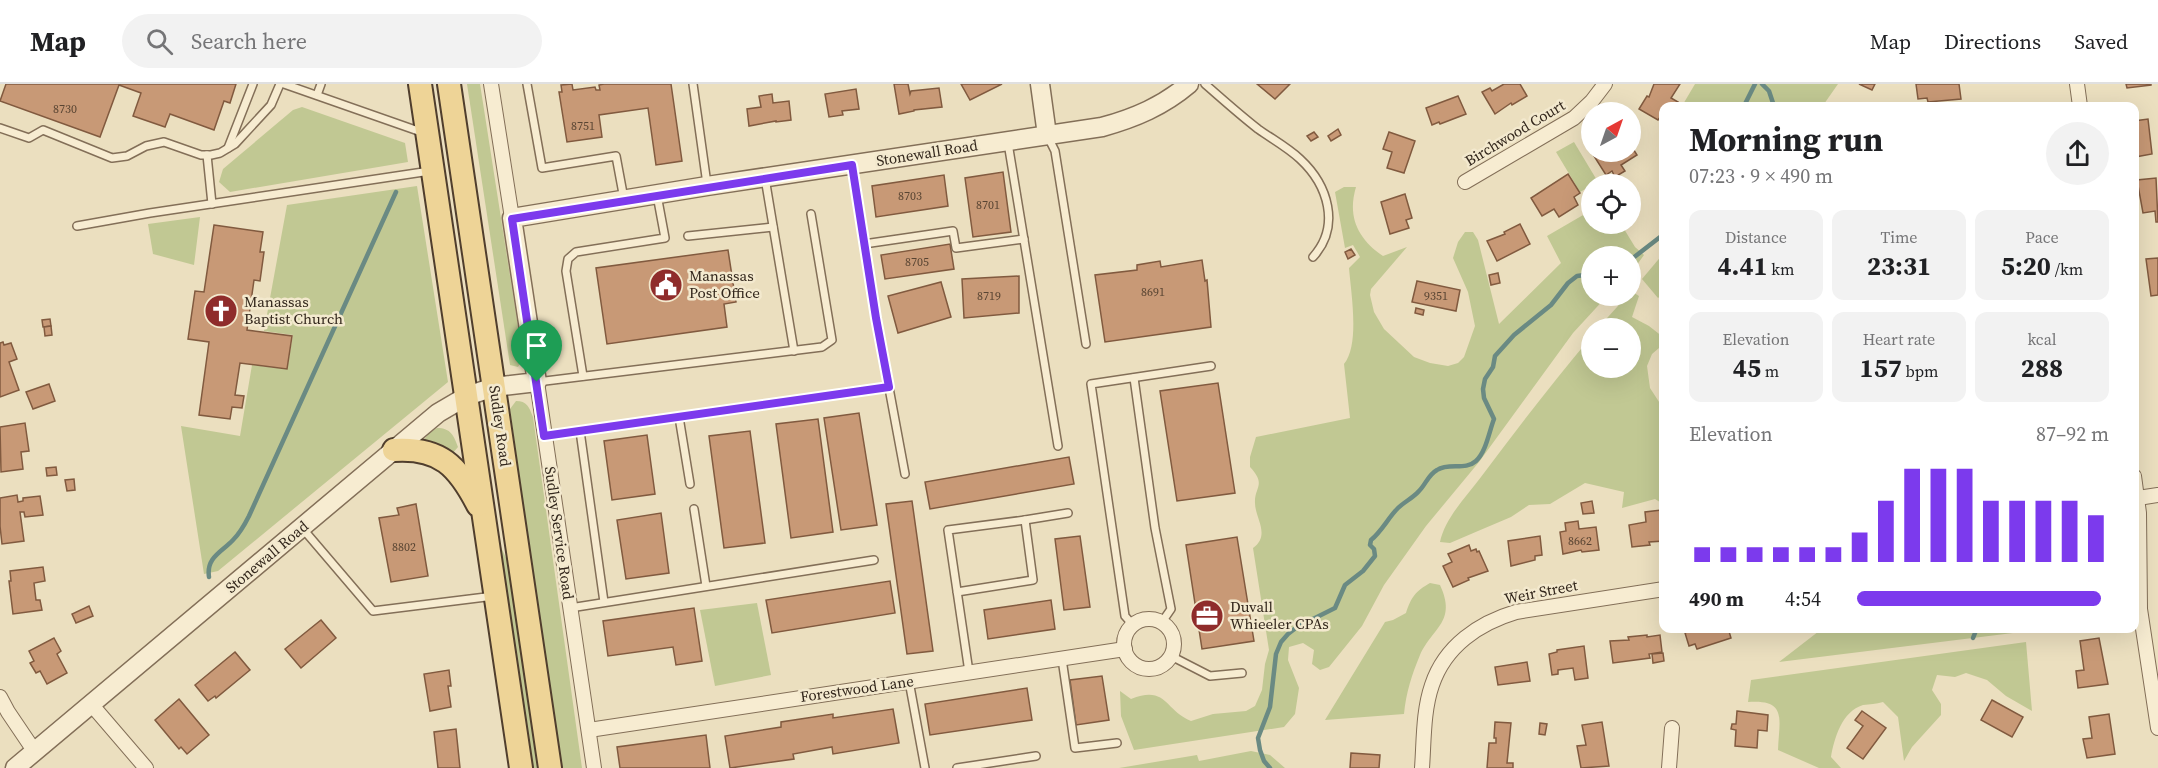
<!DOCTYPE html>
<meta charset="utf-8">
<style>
body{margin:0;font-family:"Source Serif 4",serif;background:#f2f2f2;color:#202124;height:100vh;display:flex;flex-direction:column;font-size:22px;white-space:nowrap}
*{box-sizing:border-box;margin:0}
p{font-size:20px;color:#757577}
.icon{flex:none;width:33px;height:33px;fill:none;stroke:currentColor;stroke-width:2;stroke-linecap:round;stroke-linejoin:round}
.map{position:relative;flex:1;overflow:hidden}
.panel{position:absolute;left:1659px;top:18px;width:480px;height:531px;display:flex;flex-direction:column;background:#fff;border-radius:12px;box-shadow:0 6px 24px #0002}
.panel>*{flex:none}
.needle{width:39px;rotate:40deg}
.controls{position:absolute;left:1581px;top:18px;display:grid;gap:12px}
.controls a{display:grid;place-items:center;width:60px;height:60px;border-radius:50%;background:#fff;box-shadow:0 6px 24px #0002;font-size:30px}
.pin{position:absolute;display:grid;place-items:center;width:51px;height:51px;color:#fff;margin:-62px -26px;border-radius:50% 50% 50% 0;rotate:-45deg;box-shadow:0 0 6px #0007}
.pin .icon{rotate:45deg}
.round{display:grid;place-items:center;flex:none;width:63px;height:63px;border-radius:32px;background:#f2f2f2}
.overview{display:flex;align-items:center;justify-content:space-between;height:102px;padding:0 30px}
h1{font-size:33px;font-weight:700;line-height:45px}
.metrics{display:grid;grid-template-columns:repeat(3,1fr);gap:9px;height:102px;padding:6px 30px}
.metrics div{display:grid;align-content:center;border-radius:12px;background:#f2f2f2;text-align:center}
.metrics b{font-size:26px;font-weight:700}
.metrics small{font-size:16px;font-weight:400}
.metrics p{font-size:16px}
.chart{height:168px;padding:12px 30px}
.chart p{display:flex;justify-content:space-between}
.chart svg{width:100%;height:108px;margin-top:6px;stroke:#7c3aed;stroke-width:6}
ul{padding:0 30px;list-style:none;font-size:20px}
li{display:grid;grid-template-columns:96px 72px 1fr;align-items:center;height:45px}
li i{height:15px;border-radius:8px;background:#7c3aed}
header{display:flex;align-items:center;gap:36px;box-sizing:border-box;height:84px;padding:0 30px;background:#fff;border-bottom:2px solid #e0e0e0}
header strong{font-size:28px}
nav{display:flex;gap:33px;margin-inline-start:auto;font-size:21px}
.search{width:420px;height:54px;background:#f2f2f2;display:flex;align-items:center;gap:15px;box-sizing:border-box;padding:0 21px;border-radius:33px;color:#757577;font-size:22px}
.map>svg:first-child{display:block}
</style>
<header>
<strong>Map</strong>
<div class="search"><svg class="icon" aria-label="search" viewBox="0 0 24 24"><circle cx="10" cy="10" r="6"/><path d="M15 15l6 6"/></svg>Search here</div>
<nav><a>Map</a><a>Directions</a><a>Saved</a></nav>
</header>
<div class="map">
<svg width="2158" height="684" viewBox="0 0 2158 684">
<rect width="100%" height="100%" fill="#ebdfbf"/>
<g fill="#c1c893">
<path d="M467,0H480L523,275L518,283L510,281Z"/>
<path d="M1695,0H1838L1824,20V22H1682Z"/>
<path d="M302,23L405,59L408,78L230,108L219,98L223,85L293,26Z"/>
<path d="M1574,58L1598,98L1580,108L1556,68Z"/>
<path d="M417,102L448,298L218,487L204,490L181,342L240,352L252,281L287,285L293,251L264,247L287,121Z"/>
<path d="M1344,103H1356C1347,133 1358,155 1383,172L1407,163L1371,205L1370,211L1374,228L1384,245L1414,273L1430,279L1448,282L1458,279L1464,273L1475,242L1468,208L1453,174L1458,158L1465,148H1473L1478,156L1499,240L1561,179L1547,152L1590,127L1591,122L1592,140H1621L1635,163L1644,171L1631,189L1630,172H1592V212H1607L1573,249L1479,378L1426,442L1384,501L1362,542L1329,583L1320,586L1312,580L1314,566L1303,559L1289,563L1288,576L1299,604L1295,630L1284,643L1134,666L1121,632L1120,607L1131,615C1167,601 1164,626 1191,637L1213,630L1246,627L1255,622L1262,606L1265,580L1269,566L1253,464C1271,451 1255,434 1255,419C1254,403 1267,401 1250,383V373L1256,353L1350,334L1344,280C1360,261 1351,209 1349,184L1360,173L1353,161L1345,164L1335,108Z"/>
<path d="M200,133L194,181L153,170L148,140Z"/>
<path d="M1663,170V210L1658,214L1642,195Z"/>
<path d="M1631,207L1639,212L1632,233L1649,242L1663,253L1659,264L1652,270L1647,282L1650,304L1663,324V420L1655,415L1622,424L1624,408L1585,399L1550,420L1529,421L1511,433L1478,447L1450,459L1440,458C1445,434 1466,413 1481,393C1517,345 1553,298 1591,253L1592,284H1630V244H1598L1627,212H1630Z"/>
<path d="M516,317C527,317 529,323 533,333L582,684H560L510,325Z"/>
<path d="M437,344C451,344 454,352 458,363L452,370L439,361L423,357L429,349Z"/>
<path d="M495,450L511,485L540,684H529Z"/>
<path d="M1430,499L1440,501C1457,538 1433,543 1420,571C1412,590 1406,609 1404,630L1325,636L1385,538L1393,536L1406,529C1411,513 1416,507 1430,499Z"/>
<path d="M757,519L771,591L715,602L700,526Z"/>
<path d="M1823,544H2027V545L2021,548L1779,578Z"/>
<path d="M2026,558L2032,627L2006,612L1987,596L1966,589L1955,593L1937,591L1932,606L1941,620V631L1912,663L1904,677L1898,633L1883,618C1876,620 1870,620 1863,621C1842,627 1834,655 1831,673L1841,684H1819L1778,666C1779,636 1788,615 1748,618L1751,596Z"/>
<path d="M1251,667L1270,671L1285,684H1119L1197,671L1199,677Z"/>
</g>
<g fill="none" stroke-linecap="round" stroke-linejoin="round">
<g stroke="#6a8a83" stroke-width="4.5">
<path d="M1762,0L1769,7L1774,22"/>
<path d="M1744,22L1755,0"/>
<path d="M1630,179L1633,174L1664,150"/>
<path d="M209,493C206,473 222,468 233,456C240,449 245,440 249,432L396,108"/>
<path d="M1973,554L1977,544"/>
<path d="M1270,684L1264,677L1260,666L1258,654L1270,623L1276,570L1281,558L1288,550L1297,543L1335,524L1345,501L1363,487L1375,472L1374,465L1370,461L1371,456C1382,447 1388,434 1398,424C1404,418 1413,414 1419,407C1426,400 1428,391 1437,386C1449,378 1465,387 1476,377C1486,368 1489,348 1494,335L1484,314L1483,305L1485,295L1493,283L1495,272L1514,251L1551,221L1568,199L1577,192L1592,190"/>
</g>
</g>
<g fill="#c89976" stroke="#815a3f" stroke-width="1.5">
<path d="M6,0H236L230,19L224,17L214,46L170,30L165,43L133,32L141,9L119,1L100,53L0,17Z"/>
<path d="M572,0L573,6L595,3L596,6H600L599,1L604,0H671L682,77L656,81L648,24L599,31L602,53L567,58L559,8H562L561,1Z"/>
<path d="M894,0H908L910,10L911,7L939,4L942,23L914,26V27L899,30Z"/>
<path d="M961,0H1002L970,16Z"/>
<path d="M1257,0H1290L1275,15Z"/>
<path d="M1504,0H1520L1527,12L1512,21L1511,19L1495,30L1482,8L1490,4L1492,7Z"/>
<path d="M1654,0H1680L1671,14L1678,18L1675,22H1664V28L1658,36L1639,25L1647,12L1649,13Z"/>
<path d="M1859,0H1875L1872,6Z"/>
<path d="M1916,0H1959L1961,15L1928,18L1927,14L1918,15Z"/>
<path d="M2126,0H2151V1L2127,4Z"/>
<path d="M856,5L859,25L842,27L843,31L829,33L825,10Z"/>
<path d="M772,10L773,19L789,17L791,36L776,38V37L749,42L747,25L761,23L759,12Z"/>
<path d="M1458,12L1466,30L1440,40L1439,38L1432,41L1426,24Z"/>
<path d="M2148,35L2152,70L2135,73L2134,37Z"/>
<path d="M1338,45L1341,51L1331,57L1328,52Z"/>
<path d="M1314,48L1318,53L1311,57L1307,52Z"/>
<path d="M1389,48L1415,57L1404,89L1387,84L1392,68L1383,65Z"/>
<path d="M1630,60L1637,71L1621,81L1625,87L1615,93L1612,87L1606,91L1594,72L1601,68H1630Z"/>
<path d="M1003,88L1011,148L973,153L965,94Z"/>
<path d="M1568,90L1580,109L1574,113L1578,121L1559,133L1554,125L1542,132L1531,114Z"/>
<path d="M944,91L948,122L876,133L872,102Z"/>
<path d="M2156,94L2158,138H2156L2155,127L2143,129L2137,96Z"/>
<path d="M1405,110L1412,134L1406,136L1409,144L1390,150L1381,118Z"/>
<path d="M1520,140L1530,160L1497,177L1487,157L1505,150L1504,148Z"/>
<path d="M214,141L263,148L260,168H264L260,197L254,196L247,246L292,252L287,285L240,279L235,311L244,312L242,324L232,323L230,335L199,331L209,258L188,255L195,207L204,208Z"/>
<path d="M950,160L954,185L885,195L881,171Z"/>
<path d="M1351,165L1355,171L1348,175L1345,168Z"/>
<path d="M728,166L736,218L724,220L727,243L607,260L596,184Z"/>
<path d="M2158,174V211L2151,212L2146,175Z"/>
<path d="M1202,176L1205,197L1207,196L1211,243L1105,258L1095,191L1137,186V181L1160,177L1161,183Z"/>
<path d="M1498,189L1500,199L1491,201L1489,191Z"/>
<path d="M1019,192V229L964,234L962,195Z"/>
<path d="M1417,197L1460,206L1456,227L1412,218Z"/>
<path d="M941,198L951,233L898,249L888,212Z"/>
<path d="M1416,224L1424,226L1423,231L1415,229Z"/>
<path d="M50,235L51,242L43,243L42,236Z"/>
<path d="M51,242L52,251L45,252L44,243Z"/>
<path d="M3,258L4,261L11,259L17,275L9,278L19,306L0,313V259Z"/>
<path d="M1218,299L1235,409L1177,417L1160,307Z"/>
<path d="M49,300L55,317L33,325L26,308Z"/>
<path d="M859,329L877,441L841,446L824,334Z"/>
<path d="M818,335L833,448L791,454L776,340Z"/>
<path d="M25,339L29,367L21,368L23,385L1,388L0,343Z"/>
<path d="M750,347L765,459L724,464L709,352Z"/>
<path d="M647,351L655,410L612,416L604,357Z"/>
<path d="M1069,373L1074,400L930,425L925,398Z"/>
<path d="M56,383L57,391L47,392L46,384Z"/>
<path d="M74,395L75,406L67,407L65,396Z"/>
<path d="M17,411L18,418L23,417V414L40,412L43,431L25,433L24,428H20L24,457L2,460L0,442V414Z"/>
<path d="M912,417L933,567L907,570L886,420Z"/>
<path d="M1592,417L1594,429L1583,430L1581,419Z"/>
<path d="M416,420L428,492L391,498L379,434L399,431L397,424Z"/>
<path d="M1661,426L1664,435V457L1649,458L1650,461L1632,463L1629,441L1646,438L1645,428Z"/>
<path d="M661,429L669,489L626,495L617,436Z"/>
<path d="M1578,437L1579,445L1596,443L1599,466L1582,468L1581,466L1563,470L1560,448L1566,447L1565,439Z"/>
<path d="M1080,452L1090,523L1064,526L1055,455Z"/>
<path d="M1540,452L1542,471L1535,472V476L1511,482L1508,457Z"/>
<path d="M1237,453L1254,557L1202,565L1186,461Z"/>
<path d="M1469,461L1471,467L1476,465L1477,468L1479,467L1488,487L1468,494L1469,496L1453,503L1443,482L1452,478L1448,470Z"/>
<path d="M43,483L45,497L34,499L36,516H40L42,526L13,530L9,497H11L10,487Z"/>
<path d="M890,497L895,529L772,549L766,516Z"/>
<path d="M1051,516L1055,545L988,555L984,526Z"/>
<path d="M89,522L93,532L76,539L72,530Z"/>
<path d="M694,524L702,577L676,581L673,563L608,572L603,537Z"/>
<path d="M321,536L336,554L301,584L285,565Z"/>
<path d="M1696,544H1728L1731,554L1697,565L1695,560L1689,562L1685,549Z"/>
<path d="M1647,551V553L1660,551L1662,568L1649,570L1650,574L1613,579L1610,557L1629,556L1628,553Z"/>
<path d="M54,554L61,567L57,570L67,589L47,600L40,587L36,589L30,579L34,577L29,567Z"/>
<path d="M2099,554L2108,600L2078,604L2076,587L2084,586L2080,557Z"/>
<path d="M1584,562L1588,594L1575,596L1573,584L1558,586V590L1552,591L1549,570L1557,568V566Z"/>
<path d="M235,568L250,586L216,614L215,612L208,617L195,601Z"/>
<path d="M1663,569L1664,577L1653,579L1652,570Z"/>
<path d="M1527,578L1530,597L1498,601L1495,583Z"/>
<path d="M449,586L451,602H448L451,623L430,627L424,590Z"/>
<path d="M1102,592L1109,636L1076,641L1070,596Z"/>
<path d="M1027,604L1032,636L930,651L925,620Z"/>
<path d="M179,615L209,651L187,670L181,663L179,665L155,636Z"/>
<path d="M1992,616L2023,633L2012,653L1981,636Z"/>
<path d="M893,625L899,659L833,670L832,663L793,670L794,675L730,684L725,652L781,643V638L833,630V634Z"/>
<path d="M1737,627L1768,631L1767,647L1758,646L1757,664L1735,662L1736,646L1731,645L1732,640H1736Z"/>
<path d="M1862,627L1886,644L1863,675L1847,664L1863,642L1855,636Z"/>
<path d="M2109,630L2115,670L2087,674L2083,655L2092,654L2089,633Z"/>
<path d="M1495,638L1511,639L1507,679H1513V684H1487L1489,659H1496V654H1494Z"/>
<path d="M1602,638L1609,682L1581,684L1577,662L1586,661L1582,641Z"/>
<path d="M1540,639L1547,640L1545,651L1539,650Z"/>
<path d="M456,645L460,684H438L434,648Z"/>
<path d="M706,651L710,684H620L617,663Z"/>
<path d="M1351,669L1380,671L1379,684H1350Z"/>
</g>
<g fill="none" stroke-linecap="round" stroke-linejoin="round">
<defs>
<g id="service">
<path d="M284,0L424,49"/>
<path d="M527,0L542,84L616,72L624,115"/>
<path d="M693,0L707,100"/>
<path d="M1205,0C1222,15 1240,31 1258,45C1272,55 1287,63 1300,75C1328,101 1341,142 1313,173"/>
<path d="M317,11L321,0"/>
<path d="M0,44L29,54L43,46L112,74L127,72L146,62L164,58L201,71H211L220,69L235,60L271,21L280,0"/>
<path d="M1047,51L1055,67L1086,260"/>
<path d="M1008,59L1058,362"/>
<path d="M228,64L253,0"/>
<path d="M207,71L212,120"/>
<path d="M852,81L876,234L905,390"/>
<path d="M765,94L794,267"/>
<path d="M77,142L150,129L430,87"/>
<path d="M688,152L773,143"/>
<path d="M864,160L953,147L956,164L1024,155"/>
<path d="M583,292L566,187L568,175L576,168L665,154L657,111"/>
<path d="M1134,294L1155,444L1171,525L1162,538"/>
<path d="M537,298L822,263L832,256L811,130"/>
<path d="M679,333L690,400"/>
<path d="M580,347L604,518"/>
<path d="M545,352L889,303"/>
<path d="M694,425L706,502"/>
<path d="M1025,436L1068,429"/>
<path d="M303,445L373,527L494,512"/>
<path d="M957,508L1033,496L1025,436L948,446L969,588"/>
<path d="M570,524L874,476"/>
<path d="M1133,541L1125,532L1091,300L1211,282"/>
<path d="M1171,572L1210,592L1242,589"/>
<path d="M1062,575L1075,664L1117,659"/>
<path d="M909,597L925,684"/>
<path d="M957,684L1036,672"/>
</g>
<g id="minor">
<path d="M491,0L512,134"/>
<path d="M2077,0L2080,22"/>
<path d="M1465,98L1574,34L1592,17L1605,0"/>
<path d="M537,298L594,684"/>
<path d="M2134,392L2139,429L2140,525L2158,644"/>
<path d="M2138,414L2158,411"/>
<circle cx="1149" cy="560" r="25"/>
<path d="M0,613L8,628L35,668"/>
<path d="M91,620L146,684"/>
<path d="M589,646L1125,565"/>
<path d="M1422,684C1424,657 1423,627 1432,601C1445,562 1479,539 1516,528L1664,505"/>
<path d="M1669,684L1672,644"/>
</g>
<g id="tertiary">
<path d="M1040,0L1047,51"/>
<path d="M15,684L438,329L467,312L494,303L537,298L512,134L707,102L1102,43C1135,34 1163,22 1189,0"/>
</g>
<g id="primary">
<path d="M420,0L521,684"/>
<path d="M449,0L550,684"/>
<path d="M394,366C440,363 458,382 478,421"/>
</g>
</defs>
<use href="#service" stroke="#836f58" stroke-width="10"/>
<use href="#minor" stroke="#836f58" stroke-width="16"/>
<use href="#tertiary" stroke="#836f58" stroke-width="21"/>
<use href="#primary" stroke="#503e2d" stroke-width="26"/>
<use href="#service" stroke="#f7ecd1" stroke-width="7"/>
<use href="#minor" stroke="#f7ecd1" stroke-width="14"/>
<use href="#tertiary" stroke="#f7ecd1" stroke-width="18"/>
<use href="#primary" stroke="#eed497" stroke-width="22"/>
</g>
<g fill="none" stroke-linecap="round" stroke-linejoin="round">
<defs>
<path id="route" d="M852,81L876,234L889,303L544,352L512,135Z"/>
</defs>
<use href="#route" stroke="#fff" stroke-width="12"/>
<use href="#route" stroke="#7c3aed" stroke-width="8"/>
</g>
<defs>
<symbol id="civic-disc" viewBox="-11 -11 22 22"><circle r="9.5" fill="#8f2c2b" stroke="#f3e9ce"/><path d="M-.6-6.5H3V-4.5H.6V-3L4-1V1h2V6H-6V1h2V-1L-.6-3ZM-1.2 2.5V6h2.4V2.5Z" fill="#fff"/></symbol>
<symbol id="church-disc" viewBox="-11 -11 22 22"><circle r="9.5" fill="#8f2c2b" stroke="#f3e9ce"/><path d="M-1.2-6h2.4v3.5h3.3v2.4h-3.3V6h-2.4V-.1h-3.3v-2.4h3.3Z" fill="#fff"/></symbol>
<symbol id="office-disc" viewBox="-11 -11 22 22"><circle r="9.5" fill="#8f2c2b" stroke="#f3e9ce"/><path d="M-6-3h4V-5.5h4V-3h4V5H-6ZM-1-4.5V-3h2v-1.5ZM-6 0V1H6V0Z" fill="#fff"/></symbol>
</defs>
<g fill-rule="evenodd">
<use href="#civic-disc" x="647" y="182" width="38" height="38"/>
<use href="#church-disc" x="202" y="208" width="38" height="38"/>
<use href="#office-disc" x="1188" y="513" width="38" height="38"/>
</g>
<g text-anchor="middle" stroke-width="5" stroke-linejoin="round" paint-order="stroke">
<g font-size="12" fill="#584432">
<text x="65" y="29">8730</text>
<text x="583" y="46">8751</text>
<text x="910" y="116">8703</text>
<text x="988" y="125">8701</text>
<text x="917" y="182">8705</text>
<text x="1153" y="212">8691</text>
<text x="989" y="216">8719</text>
<text x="1436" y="216">9351</text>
<text x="1580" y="461">8662</text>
<text x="404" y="467">8802</text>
</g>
<g font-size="15" fill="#33271c" stroke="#f3e9ce">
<text transform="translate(1515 49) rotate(-31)" y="5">Birchwood Court</text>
<text transform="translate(927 69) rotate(-9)" y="5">Stonewall Road</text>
<text transform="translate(500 342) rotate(82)" y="5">Sudley Road</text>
<text transform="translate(559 449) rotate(82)" y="5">Sudley Service Road</text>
<text transform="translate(267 473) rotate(-40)" y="5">Stonewall Road</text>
<text transform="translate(1541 508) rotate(-11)" y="5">Weir Street</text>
<text transform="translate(857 605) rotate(-8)" y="5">Forestwood Lane</text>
</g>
<g font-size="15" fill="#33271c" stroke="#f3e9ce" text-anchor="start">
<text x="689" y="197">Manassas<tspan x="689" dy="17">Post Office</tspan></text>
<text x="244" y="223">Manassas<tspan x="244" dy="17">Baptist Church</tspan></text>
<text x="1230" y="528">Duvall<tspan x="1230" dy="17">Whieeler CPAs</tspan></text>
</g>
</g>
</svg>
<div class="controls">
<a><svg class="needle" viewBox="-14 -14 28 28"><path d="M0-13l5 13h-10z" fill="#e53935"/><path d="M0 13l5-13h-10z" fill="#757577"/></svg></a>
<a><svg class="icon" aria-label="locate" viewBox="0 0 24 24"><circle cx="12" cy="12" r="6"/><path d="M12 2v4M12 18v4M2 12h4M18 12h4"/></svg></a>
<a>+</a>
<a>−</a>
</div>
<div class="pin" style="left:537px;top:298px;background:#1e9e55"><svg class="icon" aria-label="arrive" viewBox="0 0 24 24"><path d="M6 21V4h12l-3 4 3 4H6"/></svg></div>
<section class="panel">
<div class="overview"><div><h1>Morning run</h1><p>07:23 · 9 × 490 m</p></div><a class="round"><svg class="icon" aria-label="share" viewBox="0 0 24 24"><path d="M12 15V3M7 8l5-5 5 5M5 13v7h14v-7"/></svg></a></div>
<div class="metrics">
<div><p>Distance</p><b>4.41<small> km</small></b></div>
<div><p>Time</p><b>23:31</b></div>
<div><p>Pace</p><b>5:20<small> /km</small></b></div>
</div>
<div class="metrics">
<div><p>Elevation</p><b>45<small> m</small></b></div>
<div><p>Heart rate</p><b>157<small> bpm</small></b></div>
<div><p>kcal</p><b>288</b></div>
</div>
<div class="chart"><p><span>Elevation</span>87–92 m</p>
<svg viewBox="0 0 160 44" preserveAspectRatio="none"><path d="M5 44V38M15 44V38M25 44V38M35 44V38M45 44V38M55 44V38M65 44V32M75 44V19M85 44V6M95 44V6M105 44V6M115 44V19M125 44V19M135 44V19M145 44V19M155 44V25"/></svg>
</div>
<ul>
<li><b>490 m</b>4:54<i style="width:97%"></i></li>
</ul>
</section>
</div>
